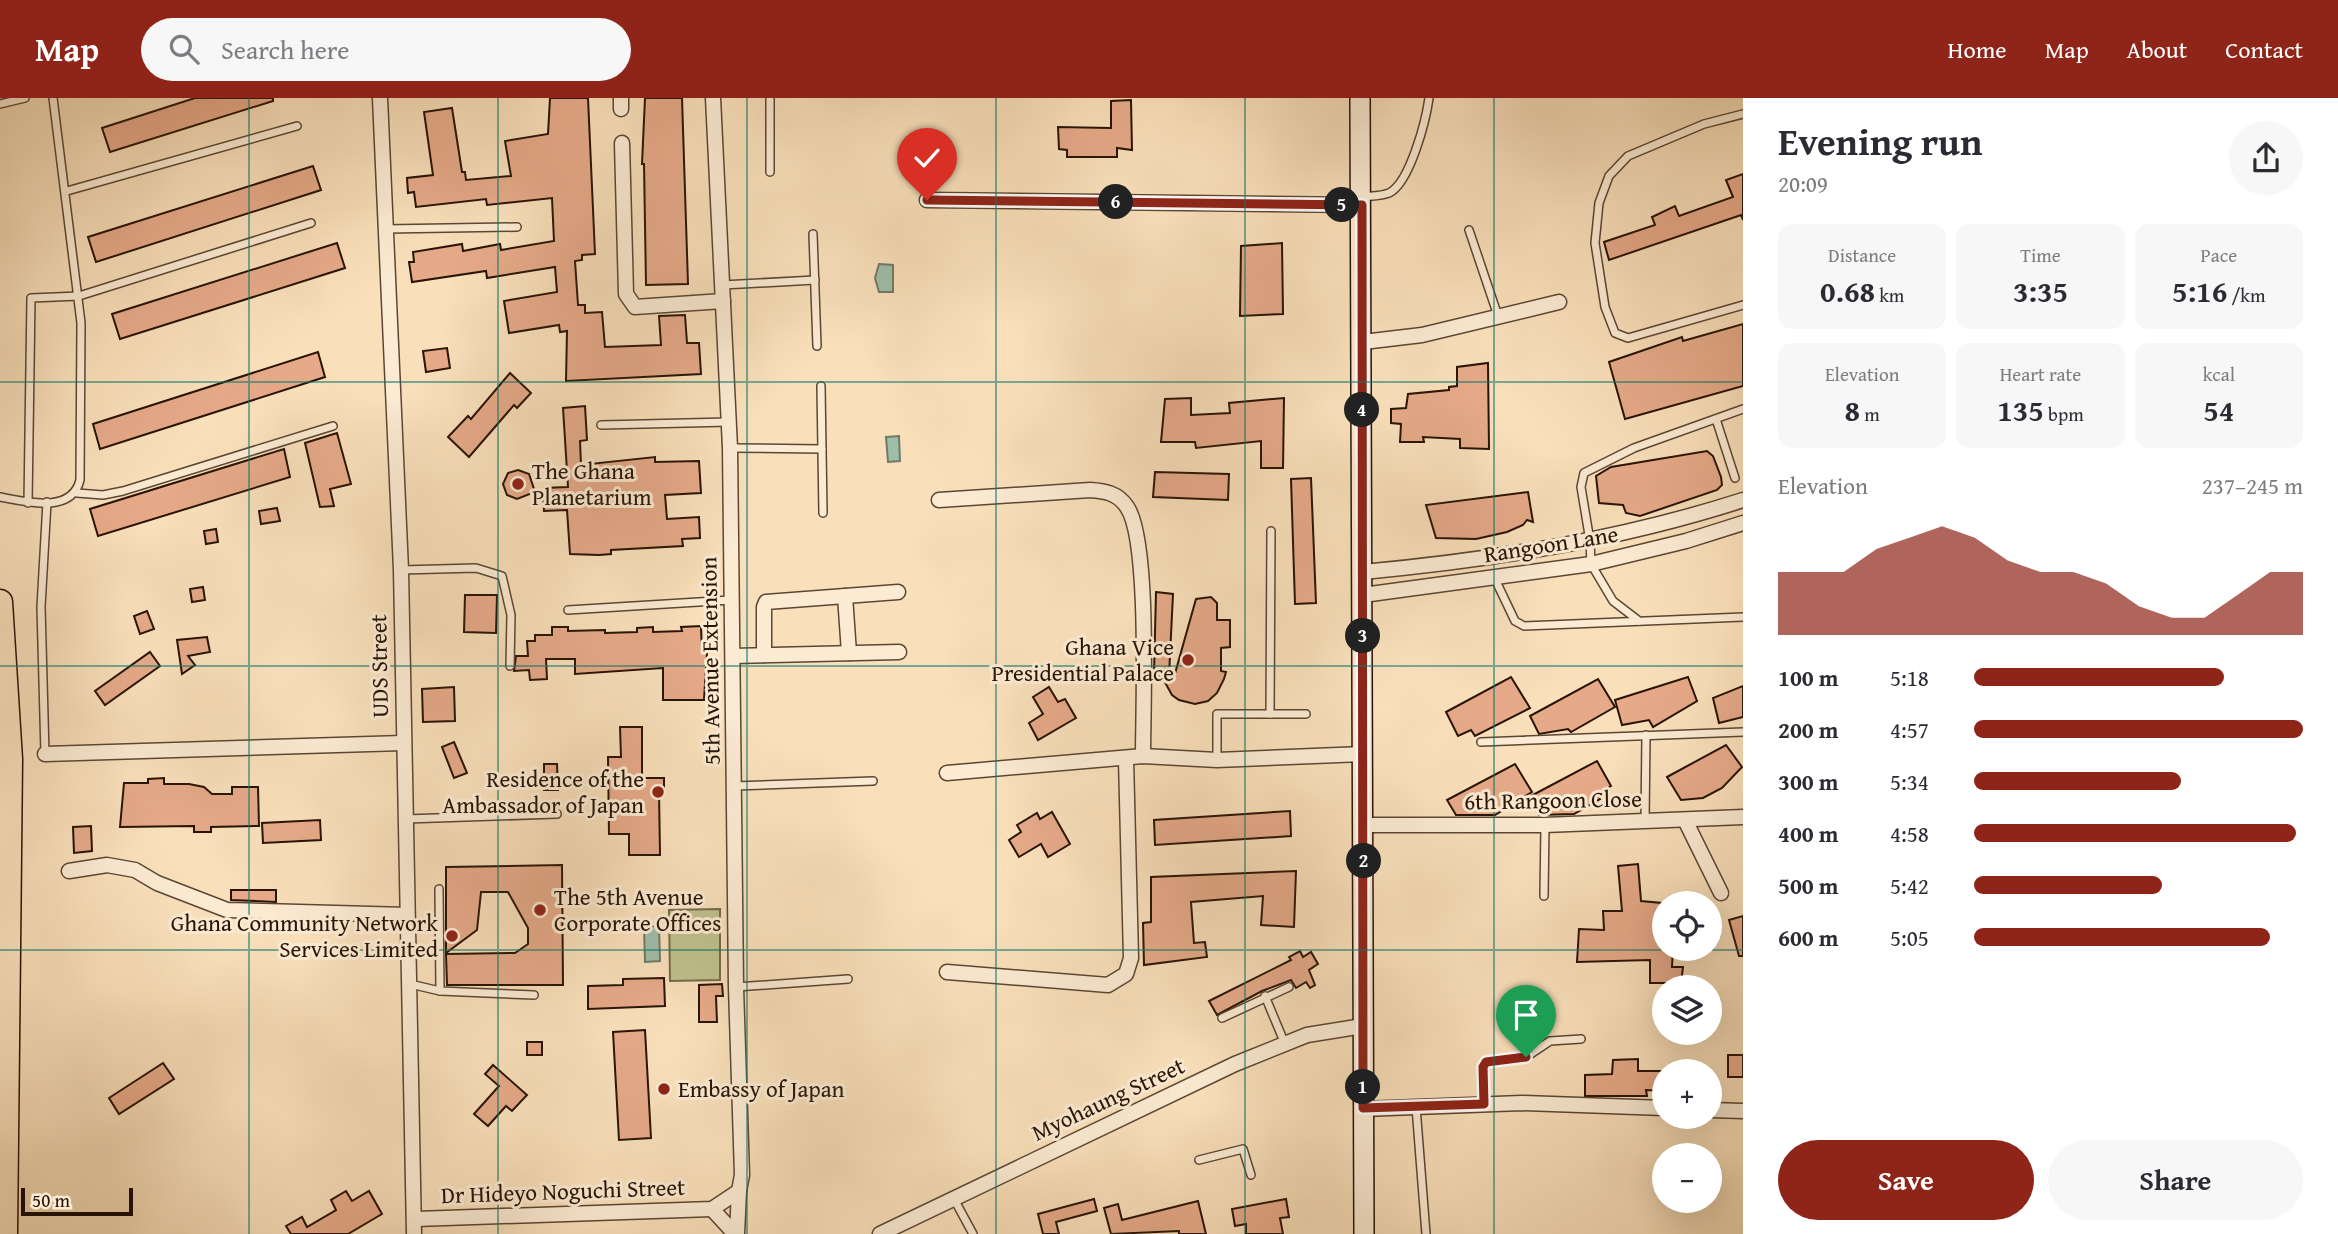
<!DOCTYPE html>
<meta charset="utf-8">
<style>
body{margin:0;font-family:"Gentium Book Plus",serif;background:#f7f7f7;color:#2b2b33;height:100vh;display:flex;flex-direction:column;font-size:26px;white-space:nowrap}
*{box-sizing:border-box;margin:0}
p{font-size:23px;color:#7c7c81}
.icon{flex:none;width:38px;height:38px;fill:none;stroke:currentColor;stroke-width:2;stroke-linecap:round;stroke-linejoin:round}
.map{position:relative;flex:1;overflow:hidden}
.panel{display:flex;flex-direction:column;background:#fff;width:595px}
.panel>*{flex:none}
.tools{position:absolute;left:1652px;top:793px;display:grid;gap:14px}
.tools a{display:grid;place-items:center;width:70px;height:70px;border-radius:50%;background:#fff;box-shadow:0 7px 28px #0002;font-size:35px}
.scale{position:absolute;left:21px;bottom:18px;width:112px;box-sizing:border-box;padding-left:7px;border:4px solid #281306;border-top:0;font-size:19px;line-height:24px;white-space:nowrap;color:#281306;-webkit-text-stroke:5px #fbebd3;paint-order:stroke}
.pin{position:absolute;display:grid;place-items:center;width:60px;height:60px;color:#fff;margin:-72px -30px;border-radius:50% 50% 50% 0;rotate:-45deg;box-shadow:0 0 7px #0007}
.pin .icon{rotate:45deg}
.km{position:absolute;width:35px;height:35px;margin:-18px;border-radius:50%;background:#222;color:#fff;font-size:19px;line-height:35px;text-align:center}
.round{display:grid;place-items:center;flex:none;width:74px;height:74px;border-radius:37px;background:#f7f7f7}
.headline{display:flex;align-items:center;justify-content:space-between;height:119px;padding:0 35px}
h1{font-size:38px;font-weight:700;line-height:52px}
.stats{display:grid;grid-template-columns:repeat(3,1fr);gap:10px;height:119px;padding:7px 35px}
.stats div{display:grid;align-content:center;border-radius:14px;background:#f7f7f7;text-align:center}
.stats b{font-size:30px;font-weight:700}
.stats small{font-size:19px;font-weight:400}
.stats p{font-size:19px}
.chart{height:196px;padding:14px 35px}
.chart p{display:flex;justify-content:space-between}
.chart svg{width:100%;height:126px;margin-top:7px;fill:#8f2418;opacity:.7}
.action{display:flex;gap:14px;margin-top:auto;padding:14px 35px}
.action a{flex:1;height:80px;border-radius:42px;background:#8f2418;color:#fff;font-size:28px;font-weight:700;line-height:80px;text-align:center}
.action a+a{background:#f7f7f7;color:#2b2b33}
ul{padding:0 35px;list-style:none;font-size:23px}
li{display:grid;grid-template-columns:112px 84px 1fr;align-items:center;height:52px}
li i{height:18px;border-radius:9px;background:#8f2418}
header{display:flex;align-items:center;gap:42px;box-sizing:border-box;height:98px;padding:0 35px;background:#8f2418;color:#fff}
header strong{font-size:33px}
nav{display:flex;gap:38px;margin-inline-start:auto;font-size:24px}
.search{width:490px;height:63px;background:#f7f7f7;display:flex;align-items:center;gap:18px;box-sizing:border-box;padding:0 24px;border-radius:38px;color:#7c7c81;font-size:26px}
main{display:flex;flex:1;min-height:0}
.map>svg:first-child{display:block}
</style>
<header>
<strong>Map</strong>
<div class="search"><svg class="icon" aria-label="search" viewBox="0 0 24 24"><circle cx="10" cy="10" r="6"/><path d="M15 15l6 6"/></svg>Search here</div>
<nav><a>Home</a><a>Map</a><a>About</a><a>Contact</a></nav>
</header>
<main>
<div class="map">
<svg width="1743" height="1136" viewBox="0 0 1743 1136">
<rect width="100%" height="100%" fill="#f9e0bb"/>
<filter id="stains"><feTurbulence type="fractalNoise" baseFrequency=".00286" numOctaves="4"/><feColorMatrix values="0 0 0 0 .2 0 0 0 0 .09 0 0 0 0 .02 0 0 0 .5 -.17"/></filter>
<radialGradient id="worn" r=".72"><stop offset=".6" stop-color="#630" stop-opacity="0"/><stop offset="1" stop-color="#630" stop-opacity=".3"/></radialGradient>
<path fill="#bfc28e" stroke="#746a4a" stroke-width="2" d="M720,811V882L670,883L669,812Z"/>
<g fill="#9fbeaa" stroke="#6f7a68" stroke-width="2">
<path d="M879,166L893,167V194H879L875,180Z"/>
<path d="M899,338L900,363L888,364L886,339Z"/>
<path d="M659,828L660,863L645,864L644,829Z"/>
</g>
<g fill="#e6aa89" stroke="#281306" stroke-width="2">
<path d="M195,0H273V3L110,54L102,30Z"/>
<path d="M550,0H588L595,156L582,157V162L575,163L578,207H585V215L602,214L605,249L661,247L659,218L685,217L687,245H699L701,276L566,283L567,233L560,234L559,227L509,235L504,203L557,194L555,169L487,180L486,173L412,184L409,164H414L413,154L462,146L463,153L500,146L501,152L554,143L552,100L487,107L486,101L416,109L414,94L408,95L407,80L433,77L424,14L452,10L462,74H465L466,82L511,78L505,43L548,36Z"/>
<path d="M645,0H682L688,186L646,187L644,66H642Z"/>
<path d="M1131,2L1132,52L1117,50V59H1067V52L1059,51L1058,29L1111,30V3Z"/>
<path d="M313,68L321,92L96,164L88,139Z"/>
<path d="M1743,76V122L1741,117L1609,162L1604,144L1655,127L1652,119L1675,108L1679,118L1733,99L1726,82Z"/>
<path d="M337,145L345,170L120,241L112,216Z"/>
<path d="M1282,145L1283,216L1240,218L1241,148Z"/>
<path d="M1743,226V288L1625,321L1609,264L1682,239L1683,243Z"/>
<path d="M447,250L450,270L426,274L423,253Z"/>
<path d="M318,254L325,279L100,351L93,326Z"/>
<path d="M1488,265L1489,351L1460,350V341L1423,339L1424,344H1400L1401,326L1391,325V311L1406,310L1408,296L1449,292V289L1457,288V269Z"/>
<path d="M510,275L531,295L517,310L514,307L469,359L448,339L468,318L471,321Z"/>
<path d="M1191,300V317L1230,315L1229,305L1284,300L1283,370H1261V343L1196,350L1195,344H1161L1165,301Z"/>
<path d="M585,308L587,342L580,343L581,367L655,359V364L699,363L701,395L665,397L667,421L699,419L700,440L682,441L683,448L611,452V456L599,457L570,456L567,412L544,413L543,390L568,389L563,310Z"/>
<path d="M337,335L351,386L330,391L334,408L320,409L305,345Z"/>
<path d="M284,351L290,379L98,438L90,411Z"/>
<path d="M1707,353L1713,358L1721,379L1722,387L1717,392L1640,418L1626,415L1623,407L1599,405L1596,378L1611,369Z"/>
<path d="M518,372L529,376L535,394L517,401L507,397L503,386L508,375Z"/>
<path d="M1155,374L1229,376L1228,402L1153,399Z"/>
<path d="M1311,380L1316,505L1295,506L1291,381Z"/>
<path d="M1528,394L1533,424L1527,422L1523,427L1507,434L1476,441L1436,440L1426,407Z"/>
<path d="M277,410L280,423L261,426L259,413Z"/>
<path d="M216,431L218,444L206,446L204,433Z"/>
<path d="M203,489L205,502L192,504L190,491Z"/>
<path d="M1156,494L1173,496L1169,578L1174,579L1196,501L1211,499L1217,505V522H1230V549L1221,550V573L1226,574L1224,581L1217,595L1208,603L1195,606L1179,602L1172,597L1162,579L1154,577Z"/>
<path d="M465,497H497L496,535L464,534Z"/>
<path d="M147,513L154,531L140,536L134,518Z"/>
<path d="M701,528L702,554H707L704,602H663V570L575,576V561H546L547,581L530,582L529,572L514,573L516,558H528L527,543H535V537H552V529H568V533L605,532V535L637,534V530L653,529V534L682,533L681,529Z"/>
<path d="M207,539L210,554L188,558L195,567L182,576L177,542Z"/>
<path d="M150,554L160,568L105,607L95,593Z"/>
<path d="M1511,579L1530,610L1475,638L1471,632L1458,638L1446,614Z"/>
<path d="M1688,579L1697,603L1653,629L1649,622L1622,627L1615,602Z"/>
<path d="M1598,581L1615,609L1571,634L1568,631L1539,636L1530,618Z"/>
<path d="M1743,588V619L1719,625L1713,600Z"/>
<path d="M454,589L455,623L423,624L422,591Z"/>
<path d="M1049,589L1058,604L1065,601L1076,620L1038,642L1029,625L1043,616L1033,599Z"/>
<path d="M620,629H642V680H664V693H659L660,757H629V736H609L608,659H621Z"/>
<path d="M454,644L467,675L454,680L442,649Z"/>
<path d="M1726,647L1742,669L1722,690L1703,700L1681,702L1667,679Z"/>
<path d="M1597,663L1611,688L1598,696L1600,701L1574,716L1539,717L1529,699Z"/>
<path d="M544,666H557L558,692H544Z"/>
<path d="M1515,666L1532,694L1495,717H1456L1447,702Z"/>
<path d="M164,680V686H189L204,689L212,696H232V689H258L259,728L211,729V734H194V728L120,729L124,685H148V681Z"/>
<path d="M1290,713L1291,738L1155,747L1154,722Z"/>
<path d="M1052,714L1070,746L1048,759L1041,746L1019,759L1009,742L1021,734L1017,727L1037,715L1040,721Z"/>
<path d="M320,722L321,742L263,745L262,725Z"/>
<path d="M91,728L92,753L74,755L73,729Z"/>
<path d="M1638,766L1641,803L1662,805L1659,838L1664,837V850H1673L1672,869H1683L1681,885H1650V862L1577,864L1579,831L1604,832L1603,813H1622L1618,768Z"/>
<path d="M562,767L563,887H447L446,856L515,855L528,846V830L508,794H481L477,832L446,855V769Z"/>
<path d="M1296,773L1294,829L1261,827L1263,798L1191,804L1194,845L1205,844L1207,859L1144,867L1143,825L1151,824V779Z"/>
<path d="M231,792H276V804L231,802Z"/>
<path d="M1743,818V858H1739L1729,822Z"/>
<path d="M1300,853L1303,859L1311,854L1318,866L1309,872L1315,887L1310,890L1306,884L1296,890L1291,882L1262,893L1217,917L1209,903L1291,862L1289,859Z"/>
<path d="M664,880L665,908L588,911V888L623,887V881Z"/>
<path d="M722,886L723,898H716L717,924H699V887Z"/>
<path d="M645,932L651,1040L619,1042L613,934Z"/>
<rect x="527" y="944" width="15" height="13"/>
<rect x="1728" y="957" width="15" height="22"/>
<path d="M1638,961V973H1664V993L1646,992L1647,998H1585V977L1612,976L1613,962Z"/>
<path d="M163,965L174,981L119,1016L109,1000Z"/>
<path d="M493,967L527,997L512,1013L506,1008L488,1028L474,1016L499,988L485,976Z"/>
<path d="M346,1093L352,1103L369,1093L382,1116L348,1136H291L286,1128L302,1119L307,1129L336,1112L331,1102Z"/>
<path d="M1094,1101L1097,1113L1056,1124L1059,1136H1043L1038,1116Z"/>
<path d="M1286,1101L1289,1119L1280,1120L1283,1136H1246V1126L1235,1128L1232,1111Z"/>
<path d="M1198,1103L1206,1136H1179V1133L1111,1136L1104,1110L1118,1106L1122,1122Z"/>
</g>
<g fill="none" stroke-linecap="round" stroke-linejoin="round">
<defs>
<g id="lane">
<path d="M770,0V74"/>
<path d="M0,6L25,0"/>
<path d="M1743,16L1704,26L1628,58L1609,78L1599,105L1595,145L1605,209L1615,235L1628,240L1743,207"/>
<path d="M67,93L297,28"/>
<path d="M1362,99C1370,98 1382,98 1389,95C1410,85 1426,22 1429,0"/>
<path d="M385,131L517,129"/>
<path d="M1469,132L1498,218"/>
<path d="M813,136L817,248"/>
<path d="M723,187L815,182"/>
<path d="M821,288L823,415"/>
<path d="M1716,321L1735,380"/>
<path d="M601,327L729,324"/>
<path d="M730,350L822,351"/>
<path d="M77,395L103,397L123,393L333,328"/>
<path d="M0,399C26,404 72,416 80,382L81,225L53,0"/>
<path d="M28,405L31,200L79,198L311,125"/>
<path d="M401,472L476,470L502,478L511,517L510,568"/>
<path d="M1494,479L1515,523L1524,528L1743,519"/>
<path d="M568,512L731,502"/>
<path d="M1639,523L1613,503L1591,466L1590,443L1581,389L1584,375L1634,350L1743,311"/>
<path d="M1270,616L1271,433"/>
<path d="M1481,644L1743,634"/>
<path d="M45,656L41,509L47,404"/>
<path d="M1217,662V616H1306"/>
<path d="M734,688L873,683"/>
<path d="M406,721L557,716"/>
<path d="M1645,723L1646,637"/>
<path d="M1544,798L1545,728"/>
<path d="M410,886L440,893L439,791"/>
<path d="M736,889L848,881"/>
<path d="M440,893L534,897"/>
<path d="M1265,898L1285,946"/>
<path d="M1222,920L1289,889"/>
<path d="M1484,1006L1483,969L1486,964L1526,959L1550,943L1581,941"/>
<path d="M1416,1009L1426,1136"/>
<path d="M1199,1062L1243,1051L1251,1077"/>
<path d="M954,1101L973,1136"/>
</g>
<g id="street">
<path d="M380,0L401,472L414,1136"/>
<path d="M621,0V11"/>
<path d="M622,45L626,196L635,209L723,203"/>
<path d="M927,102L1362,107"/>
<path d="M1363,244L1422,237L1559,204"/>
<path d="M939,402L1090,392C1105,393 1118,395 1127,409C1150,442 1143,609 1143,658"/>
<path d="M1363,474C1492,462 1619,442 1743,402"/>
<path d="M1363,497L1591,466L1686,443L1743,425"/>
<path d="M845,498L849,555"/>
<path d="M764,557V509L766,504L898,494"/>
<path d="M733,558L899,554"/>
<path d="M45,656L403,645"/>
<path d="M947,675L1143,658L1217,662L1363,656"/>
<path d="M1685,722L1721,795"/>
<path d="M1364,727H1545L1743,719"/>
<path d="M69,773L107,767L135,772L157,785L227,812L407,817"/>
<path d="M947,874L1108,887L1126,876L1131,860L1126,661"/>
<path d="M1363,1011L1522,1005L1664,1010"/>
<path d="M1710,1012L1743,1013"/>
<path d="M712,1111L735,1136"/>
<path d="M416,1121L712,1111L739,1093L742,1077L736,889L730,350L713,0"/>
<path d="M737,1136L739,1093"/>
<path d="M880,1136L1235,966L1307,937L1363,928"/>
</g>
<path id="secondary" d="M1360,0L1364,1136"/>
<path id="highway" d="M0,504L10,661L5,1136"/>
</defs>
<use href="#lane" stroke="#5c4633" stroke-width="10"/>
<use href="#street" stroke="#5c4633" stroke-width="17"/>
<use href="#secondary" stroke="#281306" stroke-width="22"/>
<use href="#highway" stroke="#281306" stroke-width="27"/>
<use href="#lane" stroke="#fbebd3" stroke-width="7"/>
<use href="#street" stroke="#fbebd3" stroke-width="14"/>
<use href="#secondary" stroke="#fbebd3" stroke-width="19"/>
<use href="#highway" stroke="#f9e0bb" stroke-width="24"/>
</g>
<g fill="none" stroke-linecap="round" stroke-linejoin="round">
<defs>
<path id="route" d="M927,102L1362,107L1363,1010L1484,1006L1483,969L1486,964L1526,959"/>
</defs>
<use href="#route" stroke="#fff" stroke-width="14"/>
<use href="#route" stroke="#8f2418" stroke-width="9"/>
</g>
<path fill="none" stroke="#0f766e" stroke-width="2" stroke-opacity="0.55" d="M249,0V1136M498,0V1136M747,0V1136M996,0V1136M1245,0V1136M1494,0V1136M0,284H1743M0,568H1743M0,852H1743"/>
<g fill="#8f2418" stroke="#fbebd3" stroke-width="2.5">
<circle cx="518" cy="386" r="7"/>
<circle cx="1188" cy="562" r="7"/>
<circle cx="658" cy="694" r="7"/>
<circle cx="540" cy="812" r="7"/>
<circle cx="452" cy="838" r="7"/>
<circle cx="664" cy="991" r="7"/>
</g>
<g text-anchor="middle" stroke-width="6" stroke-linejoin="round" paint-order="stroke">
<g font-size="23" fill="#281306" stroke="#fbebd3" text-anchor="start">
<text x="532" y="381">The Ghana<tspan x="532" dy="26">Planetarium</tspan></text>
<text x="1174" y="557" text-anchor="end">Ghana Vice<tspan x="1174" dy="26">Presidential Palace</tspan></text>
<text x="644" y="689" text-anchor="end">Residence of the<tspan x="644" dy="26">Ambassador of Japan</tspan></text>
<text x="554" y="807">The 5th Avenue<tspan x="554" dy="26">Corporate Offices</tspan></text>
<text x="438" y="833" text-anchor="end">Ghana Community Network<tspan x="438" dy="26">Services Limited</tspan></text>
<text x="678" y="999">Embassy of Japan</text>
</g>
<g font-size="23" fill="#281306" stroke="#fbebd3">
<text transform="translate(1551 446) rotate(-9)" y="8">Rangoon Lane</text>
<text transform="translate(710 563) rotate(-91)" y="8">5th Avenue Extension</text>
<text transform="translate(379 568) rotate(-91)" y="8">UDS Street</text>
<text transform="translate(1553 702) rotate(-1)" y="8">6th Rangoon Close</text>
<text transform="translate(1108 1001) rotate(-25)" y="8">Myohaung Street</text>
<text transform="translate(563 1093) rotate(-2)" y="8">Dr Hideyo Noguchi Street</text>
</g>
</g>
<rect width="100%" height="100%" filter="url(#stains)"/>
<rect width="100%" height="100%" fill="url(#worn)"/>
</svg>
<div class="tools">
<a><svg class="icon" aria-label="locate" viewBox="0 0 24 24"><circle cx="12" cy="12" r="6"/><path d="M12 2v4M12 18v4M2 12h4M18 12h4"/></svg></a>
<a><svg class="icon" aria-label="layers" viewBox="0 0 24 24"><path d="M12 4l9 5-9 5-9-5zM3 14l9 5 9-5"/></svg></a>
<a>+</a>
<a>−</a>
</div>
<div class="scale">50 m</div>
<div class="pin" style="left:1526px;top:959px;background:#1e9e55"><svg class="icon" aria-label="arrive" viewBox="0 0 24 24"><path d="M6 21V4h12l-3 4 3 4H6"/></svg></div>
<div class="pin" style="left:927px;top:102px;background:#d93025"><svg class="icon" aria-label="check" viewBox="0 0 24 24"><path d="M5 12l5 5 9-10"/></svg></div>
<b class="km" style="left:1363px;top:989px">1</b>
<b class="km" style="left:1364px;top:763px">2</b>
<b class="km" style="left:1363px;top:538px">3</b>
<b class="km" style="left:1362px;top:312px">4</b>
<b class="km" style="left:1342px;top:107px">5</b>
<b class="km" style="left:1116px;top:104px">6</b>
</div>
<section class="panel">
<div class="headline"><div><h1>Evening run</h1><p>20:09</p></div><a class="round"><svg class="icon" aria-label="share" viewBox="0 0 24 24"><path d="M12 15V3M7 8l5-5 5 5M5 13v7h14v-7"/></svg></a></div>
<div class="stats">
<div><p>Distance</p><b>0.68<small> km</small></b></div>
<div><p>Time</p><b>3:35</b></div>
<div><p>Pace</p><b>5:16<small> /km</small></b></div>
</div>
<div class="stats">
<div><p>Elevation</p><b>8<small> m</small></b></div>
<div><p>Heart rate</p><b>135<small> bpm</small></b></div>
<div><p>kcal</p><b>54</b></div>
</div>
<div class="chart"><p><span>Elevation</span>237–245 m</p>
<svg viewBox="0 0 160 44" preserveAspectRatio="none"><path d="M0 44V22L10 22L20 22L30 14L40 10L50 6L60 10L70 18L80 22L90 22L100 26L110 34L120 38L130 38L140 30L150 22L160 22V44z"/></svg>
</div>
<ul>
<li><b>100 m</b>5:18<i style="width:76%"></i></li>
<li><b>200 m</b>4:57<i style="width:100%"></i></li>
<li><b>300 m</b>5:34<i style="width:63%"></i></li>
<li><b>400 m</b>4:58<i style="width:98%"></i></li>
<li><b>500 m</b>5:42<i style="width:57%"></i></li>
<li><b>600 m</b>5:05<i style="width:90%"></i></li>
</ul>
<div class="action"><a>Save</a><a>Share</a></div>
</section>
</main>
